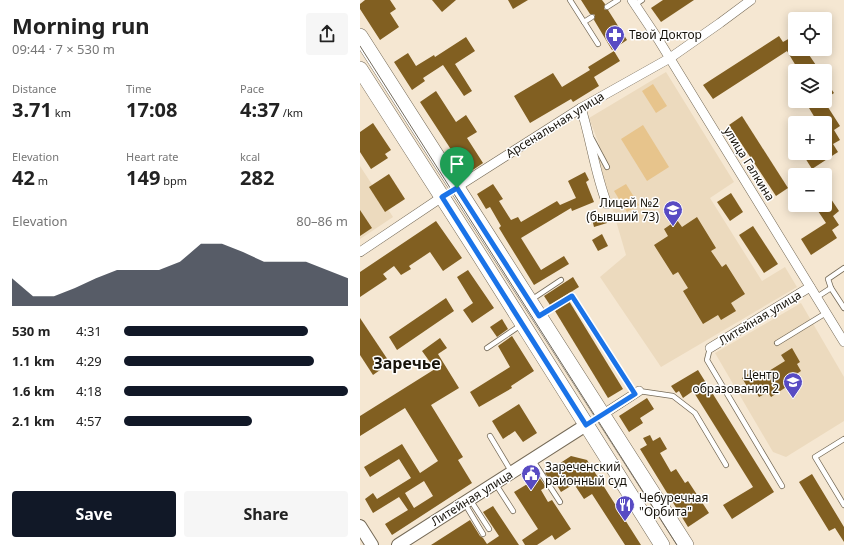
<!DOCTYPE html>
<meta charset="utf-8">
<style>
body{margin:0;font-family:"Noto Sans",sans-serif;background:#f6f6f6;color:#222;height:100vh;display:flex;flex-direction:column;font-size:15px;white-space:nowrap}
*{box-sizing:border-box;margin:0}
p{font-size:13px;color:#767676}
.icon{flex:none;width:22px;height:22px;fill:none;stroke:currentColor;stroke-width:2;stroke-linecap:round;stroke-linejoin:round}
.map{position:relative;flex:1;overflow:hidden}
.side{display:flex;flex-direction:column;background:#fff;width:360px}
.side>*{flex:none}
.controls{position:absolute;left:428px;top:12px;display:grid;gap:8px}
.controls a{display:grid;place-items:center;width:44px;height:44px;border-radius:4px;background:#fff;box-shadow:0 2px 10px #0003;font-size:20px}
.pin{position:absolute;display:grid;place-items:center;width:34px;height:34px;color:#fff;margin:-41px -17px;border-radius:50% 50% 50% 0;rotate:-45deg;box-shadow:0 0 4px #0007}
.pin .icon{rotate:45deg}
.round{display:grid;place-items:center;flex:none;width:42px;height:42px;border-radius:4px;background:#f6f6f6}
.headline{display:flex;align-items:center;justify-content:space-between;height:68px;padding:0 12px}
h1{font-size:22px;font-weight:700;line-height:30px}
.figures{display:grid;grid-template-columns:repeat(3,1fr);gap:6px;height:68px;padding:4px 12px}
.figures div{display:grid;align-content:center}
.figures b{font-size:20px;font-weight:700}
.figures small{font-size:11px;font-weight:400}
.figures p{font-size:11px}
.chart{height:112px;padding:8px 12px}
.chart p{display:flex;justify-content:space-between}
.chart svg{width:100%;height:72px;margin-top:4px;fill:#111827;opacity:.7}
.button{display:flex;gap:8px;margin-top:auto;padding:8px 12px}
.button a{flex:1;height:46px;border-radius:4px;background:#111827;color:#fff;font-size:16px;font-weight:700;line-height:46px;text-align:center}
.button a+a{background:#f6f6f6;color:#222}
ul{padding:0 12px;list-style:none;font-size:13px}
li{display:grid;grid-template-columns:64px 48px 1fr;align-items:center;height:30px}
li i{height:10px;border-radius:5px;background:#111827}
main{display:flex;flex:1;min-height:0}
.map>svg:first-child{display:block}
</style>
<main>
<section class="side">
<div class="headline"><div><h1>Morning run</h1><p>09:44 · 7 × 530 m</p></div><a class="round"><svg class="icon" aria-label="share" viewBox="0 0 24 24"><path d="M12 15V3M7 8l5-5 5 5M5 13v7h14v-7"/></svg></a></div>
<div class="figures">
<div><p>Distance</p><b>3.71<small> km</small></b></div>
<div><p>Time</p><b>17:08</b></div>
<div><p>Pace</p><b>4:37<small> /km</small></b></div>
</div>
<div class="figures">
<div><p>Elevation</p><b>42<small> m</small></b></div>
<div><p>Heart rate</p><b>149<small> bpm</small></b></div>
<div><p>kcal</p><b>282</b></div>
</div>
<div class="chart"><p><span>Elevation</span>80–86 m</p>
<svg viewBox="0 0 160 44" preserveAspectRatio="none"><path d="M0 44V27L10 38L20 38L30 33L40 27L50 22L60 22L70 22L80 17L90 6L100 6L110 11L120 17L130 17L140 17L150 22L160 27V44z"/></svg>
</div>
<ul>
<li><b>530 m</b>4:31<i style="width:82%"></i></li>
<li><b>1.1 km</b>4:29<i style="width:85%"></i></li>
<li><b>1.6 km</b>4:18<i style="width:100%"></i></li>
<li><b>2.1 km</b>4:57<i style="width:57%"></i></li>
</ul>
<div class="button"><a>Save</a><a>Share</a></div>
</section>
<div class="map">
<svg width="484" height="545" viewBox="0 0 484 545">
<rect width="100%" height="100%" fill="#f5e7d2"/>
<g fill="#ecdabe">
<path d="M306,72L374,182L350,198L402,281L425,267L437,287L301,367L240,277L266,255L235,149L239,144L229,118Z"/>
<path d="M0,166L33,217L0,239Z"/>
<path d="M441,303L484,377V421L426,457L413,452L355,353Z"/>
</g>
<g fill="#e7c48c">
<path d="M293,84L307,106L296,113L282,91Z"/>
<path d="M283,125L309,167L287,181L261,139Z"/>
<path d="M266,184L279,205L267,212L254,191Z"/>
</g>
<g fill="#815f21" fill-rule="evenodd">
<path d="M5,0H30L36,9L30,13L39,27L20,40L0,9V4Z"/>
<path d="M72,0H96L82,12Z"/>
<path d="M148,0H168L153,9Z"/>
<path d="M221,0H242L245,4L244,9L246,10H248L267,40L252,50L234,20L235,15L233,14H230Z"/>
<path d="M303,0H334L301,22L291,8Z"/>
<path d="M419,36L423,42L430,38L435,46V49H445L460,71H439L427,51L353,99L343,85Z"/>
<path d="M106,37L115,51L95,64L112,91L104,96L83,65L63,78L65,81L52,90L34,62L48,53L56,66L74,55L75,57Z"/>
<path d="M254,51L260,61L234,77L239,86L213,102L211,99L170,123L154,96L193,73L202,87L230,70L228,67Z"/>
<path d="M465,80L474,93L465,99Z"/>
<path d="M76,91L96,122L106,115L117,132L107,138L123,163L107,174L60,102Z"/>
<path d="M461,101H464L480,126L474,130L480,140L473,144L478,152L452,169L442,153H465V139L467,138L465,134V123H458L449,108Z"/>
<path d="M382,116L428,188L416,196L369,125Z"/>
<path d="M13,123L31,150L25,154L28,158L11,169L0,152V132Z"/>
<path d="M225,172L229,180L226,182L234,202L212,211L211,208L161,238L181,270L204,256L209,264L174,285L139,228L141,226L130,207L126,209L117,194L133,184L143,199L139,201L151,220L158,217L161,222L197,201L200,205L216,198L208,181Z"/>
<path d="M29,174L45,199L25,212L9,187Z"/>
<path d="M465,190L479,211L473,216L479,225L472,230L477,238L451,255L441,239L466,223L454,205H465Z"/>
<path d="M371,193L383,212L370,221L357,202Z"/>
<path d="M0,210L12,228L0,236Z"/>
<path d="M244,215L247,223L234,227L232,219Z"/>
<path d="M337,217L356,248L351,251L362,267L366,264L385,294L371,303L376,311L361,320L358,315L343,324L323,291L328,288L318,272L313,275L294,245L308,236L304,229L317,220L322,227Z"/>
<path d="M76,221L102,258L83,271L70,252L49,266L51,269L41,275L34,266L23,274L27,279L0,297V272Z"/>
<path d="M393,226L418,264L404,273L379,235Z"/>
<path d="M242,234L248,246L238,251L232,240Z"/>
<path d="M108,270L134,308L112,323L103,310L113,303L97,277Z"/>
<path d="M213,277L219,287L190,305L184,296Z"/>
<path d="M86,298L94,311L37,350L29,337Z"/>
<path d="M209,301L263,389L248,398L195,311Z"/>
<path d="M0,318L30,363L13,375L0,355Z"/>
<path d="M142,319L148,329L137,337L130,327Z"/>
<path d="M152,336L174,371L151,386L152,388L119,407L110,392L150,367L138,346Z"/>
<path d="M80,338L87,348L78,354L99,388L71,405L103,457L98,460L112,483L32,535L25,524L48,510L39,497L13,513L5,499L13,493L17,499L51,478L39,459L10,477L4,467L42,444L60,473L78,461L45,408L0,436V416L75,369L62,351ZM64,481L73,496L54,508L45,493Z"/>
<path d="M432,348L440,362L437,364L441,371L435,375L437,380L411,397L408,392L399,397L395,390L391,393L382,378L394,370L399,377L425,361L421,355Z"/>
<path d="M338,370L414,492L372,519L363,505L393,487L333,391L323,398L319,391L316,393L311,386Z"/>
<path d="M287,398L294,409L280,418L283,423L269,432L259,416Z"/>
<path d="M159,404L177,433L163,442L155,431L143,439L132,421Z"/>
<path d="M290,435L293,441L300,437L307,449L300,453L311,472L316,469L325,483L328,481L349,513L328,527L280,449L287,445L283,438Z"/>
<path d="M211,456L227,460L281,545H265L232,494L224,499L214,484L201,492L195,482L192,483L185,473Z"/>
<path d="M452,474L484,527V542L475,528L469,531L439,482Z"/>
<path d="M179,477L186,487L181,490L188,502L192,500L211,529L195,540L192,535L177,545H165L162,540L178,529L154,492Z"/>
<path d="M133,506L159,545H71L110,520L120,536L123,538L127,544L139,536L123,512Z"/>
</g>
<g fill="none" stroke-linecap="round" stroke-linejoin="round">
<defs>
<g id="service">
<path d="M210,0L238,44"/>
<path d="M275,5L282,0"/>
<path d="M247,7L258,0"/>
<path d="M224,22L232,17"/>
<path d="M232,139L247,167"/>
<path d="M471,288L468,279L484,268"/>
<path d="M457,297L471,288L484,308"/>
<path d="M171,300L201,280"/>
<path d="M182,315L212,295L275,394"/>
<path d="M417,343L466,313"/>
<path d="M127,348L161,325"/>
<path d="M350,348L347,360L422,486"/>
<path d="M279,391L313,396L335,413L366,465"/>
<path d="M130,436L151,471"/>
<path d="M484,439L455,457L484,505"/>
<path d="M172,459L200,502"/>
<path d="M135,483L153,511"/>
<path d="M111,501L129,529"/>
<path d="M105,504L123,534"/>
</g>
<g id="minor">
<path d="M272,0L298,39L484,342"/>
<path d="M221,108C231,140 235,173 247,204"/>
<path d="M97,187L221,108L310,58L360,23L391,0"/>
<path d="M0,252L82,197"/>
<path d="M350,348L450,287"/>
<path d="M242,415L279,391"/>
</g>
<g id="tertiary">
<path d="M0,526L12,545"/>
<path d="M38,545L226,425"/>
</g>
<g id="primary">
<path d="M0,36L326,545"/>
<path d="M0,69L118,253L302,545"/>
</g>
</defs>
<use href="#service" stroke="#756a57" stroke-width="6"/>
<use href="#minor" stroke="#756a57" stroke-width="10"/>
<use href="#tertiary" stroke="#756a57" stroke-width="14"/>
<use href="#primary" stroke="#756a57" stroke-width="16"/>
<use href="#service" stroke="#fff" stroke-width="4.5"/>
<use href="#minor" stroke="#fff" stroke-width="9"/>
<use href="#tertiary" stroke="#fff" stroke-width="12"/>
<use href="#primary" stroke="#fff" stroke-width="15"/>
<path stroke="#726a5c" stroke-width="1" d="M0,46L317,545"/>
</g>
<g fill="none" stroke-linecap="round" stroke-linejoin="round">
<defs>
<path id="route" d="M97,188L179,316L212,296L275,394L226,425L82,197Z"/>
</defs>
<use href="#route" stroke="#fff" stroke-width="8"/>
<use href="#route" stroke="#1a73e8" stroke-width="5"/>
</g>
<defs>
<symbol id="pharmacy-pin" viewBox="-11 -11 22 30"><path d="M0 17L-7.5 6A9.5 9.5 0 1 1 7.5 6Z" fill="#584bc3" stroke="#fff"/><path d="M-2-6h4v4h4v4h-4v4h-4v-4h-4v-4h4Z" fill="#fff"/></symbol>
<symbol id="school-pin" viewBox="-11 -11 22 30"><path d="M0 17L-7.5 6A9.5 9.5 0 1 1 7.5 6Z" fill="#584bc3" stroke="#fff"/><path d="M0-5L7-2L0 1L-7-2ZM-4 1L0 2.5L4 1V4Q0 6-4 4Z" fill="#fff"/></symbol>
<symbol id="civic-pin" viewBox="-11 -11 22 30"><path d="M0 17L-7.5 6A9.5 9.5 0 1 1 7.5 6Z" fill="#584bc3" stroke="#fff"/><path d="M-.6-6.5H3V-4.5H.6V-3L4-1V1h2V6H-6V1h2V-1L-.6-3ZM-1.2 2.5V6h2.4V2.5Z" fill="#fff"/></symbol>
<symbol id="restaurant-pin" viewBox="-11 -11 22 30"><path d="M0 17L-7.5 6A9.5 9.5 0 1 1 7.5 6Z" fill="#584bc3" stroke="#fff"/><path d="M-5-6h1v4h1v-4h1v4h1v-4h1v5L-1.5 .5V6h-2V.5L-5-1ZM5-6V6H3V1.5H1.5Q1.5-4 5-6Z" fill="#fff"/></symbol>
</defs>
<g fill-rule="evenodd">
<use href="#pharmacy-pin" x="244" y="24" width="22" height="30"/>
<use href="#school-pin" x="302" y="199" width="22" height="30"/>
<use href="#school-pin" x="422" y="371" width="22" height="30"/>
<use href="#civic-pin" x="160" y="463" width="22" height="30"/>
<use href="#restaurant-pin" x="254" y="494" width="22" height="30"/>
</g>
<g text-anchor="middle" stroke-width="3" stroke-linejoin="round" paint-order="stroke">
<g font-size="12" fill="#17130b" stroke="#fff" text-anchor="start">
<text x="269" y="39">Твой Доктор</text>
<text x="299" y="207" text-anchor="end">Лицей №2<tspan x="299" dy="14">(бывший 73)</tspan></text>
<text x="419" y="379" text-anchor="end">Центр<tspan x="419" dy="14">образования 2</tspan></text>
<text x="185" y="471">Зареченский<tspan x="185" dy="14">районный суд</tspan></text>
<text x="279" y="502">Чебуречная<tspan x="279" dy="14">"Орбита"</tspan></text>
</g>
<g font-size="12" fill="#17130b" stroke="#fff">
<text transform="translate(195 125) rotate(-32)" y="4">Арсенальная улица</text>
<text transform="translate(389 164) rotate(58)" y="4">улица Галкина</text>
<text transform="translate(400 318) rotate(-31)" y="4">Литейная улица</text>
<text transform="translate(112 498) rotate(-32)" y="4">Литейная улица</text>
</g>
<g font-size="16" font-weight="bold" fill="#17130b" stroke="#fff">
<text x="47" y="369">Заречье</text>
</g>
</g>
</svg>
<div class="controls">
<a><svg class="icon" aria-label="locate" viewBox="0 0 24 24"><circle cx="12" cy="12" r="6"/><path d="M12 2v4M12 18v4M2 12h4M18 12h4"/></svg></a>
<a><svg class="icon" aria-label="layers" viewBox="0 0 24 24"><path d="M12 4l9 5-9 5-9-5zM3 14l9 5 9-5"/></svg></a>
<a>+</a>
<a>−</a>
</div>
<div class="pin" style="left:97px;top:188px;background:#1e9e55"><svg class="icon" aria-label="arrive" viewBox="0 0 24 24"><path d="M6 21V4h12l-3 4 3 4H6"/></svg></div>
</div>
</main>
